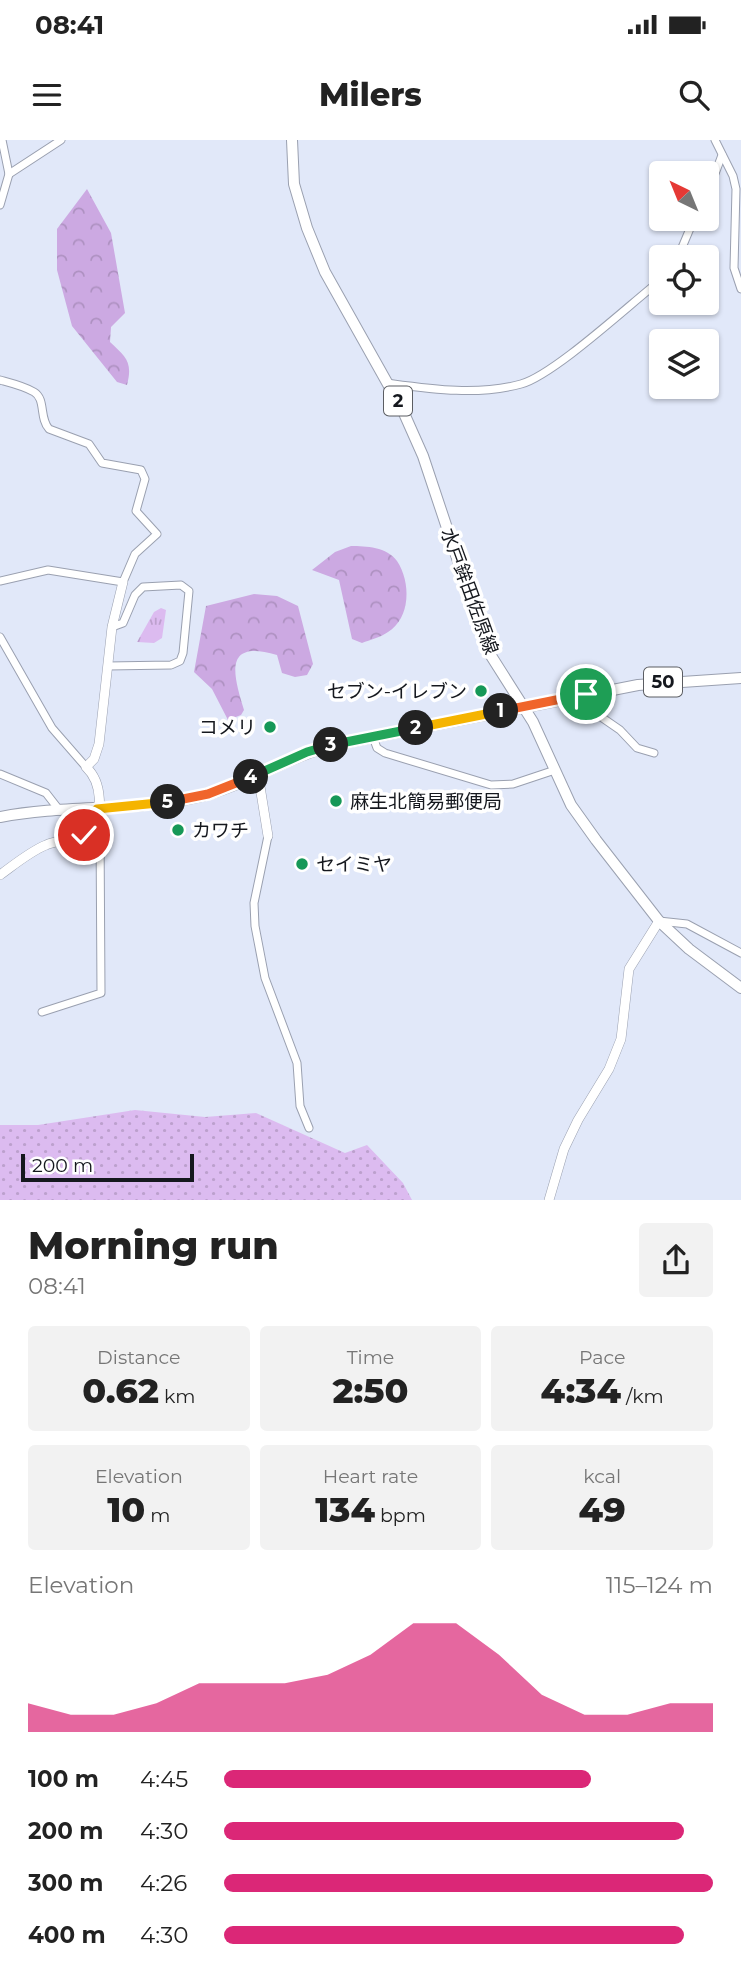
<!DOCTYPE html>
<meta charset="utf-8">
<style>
body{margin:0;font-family:Montserrat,"Noto Sans JP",sans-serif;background:#f2f2f2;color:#222;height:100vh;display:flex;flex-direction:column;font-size:26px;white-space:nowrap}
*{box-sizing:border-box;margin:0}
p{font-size:23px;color:#767676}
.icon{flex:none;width:38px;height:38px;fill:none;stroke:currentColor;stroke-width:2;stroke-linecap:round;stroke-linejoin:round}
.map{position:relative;height:1060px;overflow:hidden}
.side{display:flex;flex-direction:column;background:#fff;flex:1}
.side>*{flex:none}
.needle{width:46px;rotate:317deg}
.tools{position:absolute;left:649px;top:21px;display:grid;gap:14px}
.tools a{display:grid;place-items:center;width:70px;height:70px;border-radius:7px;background:#fff;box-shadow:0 2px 5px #0004;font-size:35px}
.scale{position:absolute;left:21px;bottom:18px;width:173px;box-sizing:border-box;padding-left:7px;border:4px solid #15181e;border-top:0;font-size:19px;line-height:24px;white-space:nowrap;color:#15181e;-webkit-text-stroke:5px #fff;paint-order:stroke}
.pin{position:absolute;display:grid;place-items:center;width:60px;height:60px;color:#fff;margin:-30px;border:4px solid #fff;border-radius:50%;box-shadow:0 2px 7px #0007}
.km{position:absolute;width:35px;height:35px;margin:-18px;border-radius:50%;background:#222;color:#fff;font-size:19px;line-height:35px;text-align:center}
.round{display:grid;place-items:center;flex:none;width:74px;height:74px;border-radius:7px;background:#f2f2f2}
.overview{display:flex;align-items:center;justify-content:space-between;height:119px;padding:0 28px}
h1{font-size:38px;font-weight:800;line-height:52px}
.metrics{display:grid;grid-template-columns:repeat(3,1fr);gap:10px;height:119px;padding:7px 28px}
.metrics div{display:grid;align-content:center;border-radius:7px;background:#f2f2f2;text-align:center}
.metrics b{font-size:35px;font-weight:800}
.metrics small{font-size:19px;font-weight:400}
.metrics p{font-size:19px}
.chart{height:196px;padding:14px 28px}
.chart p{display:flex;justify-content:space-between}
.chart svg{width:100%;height:126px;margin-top:7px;fill:#db2777;opacity:.7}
ul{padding:0 28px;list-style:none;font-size:23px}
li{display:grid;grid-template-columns:112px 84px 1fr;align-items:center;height:52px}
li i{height:18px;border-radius:9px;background:#db2777}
.status{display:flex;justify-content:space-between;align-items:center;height:49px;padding:0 35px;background:#fff;direction:ltr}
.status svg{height:19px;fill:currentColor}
header{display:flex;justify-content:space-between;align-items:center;height:91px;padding:0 28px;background:#fff;font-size:32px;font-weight:800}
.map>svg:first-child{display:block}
</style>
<div class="status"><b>08:41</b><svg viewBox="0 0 49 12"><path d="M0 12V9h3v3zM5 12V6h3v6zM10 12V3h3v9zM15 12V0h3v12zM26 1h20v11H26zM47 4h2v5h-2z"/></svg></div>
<header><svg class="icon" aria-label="menu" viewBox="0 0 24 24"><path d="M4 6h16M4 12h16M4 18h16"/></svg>Milers<svg class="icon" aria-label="search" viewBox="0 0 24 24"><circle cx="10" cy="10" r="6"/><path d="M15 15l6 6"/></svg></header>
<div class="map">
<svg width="741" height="1060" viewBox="0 0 741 1060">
<defs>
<pattern id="grass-dots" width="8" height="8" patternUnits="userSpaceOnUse" patternTransform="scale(1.75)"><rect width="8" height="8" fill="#dcbbf0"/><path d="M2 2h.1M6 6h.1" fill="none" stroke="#bca0cd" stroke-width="1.8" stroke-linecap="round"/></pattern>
<pattern id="forest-crowns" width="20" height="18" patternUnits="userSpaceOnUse" patternTransform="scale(1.75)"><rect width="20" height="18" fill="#cca9e2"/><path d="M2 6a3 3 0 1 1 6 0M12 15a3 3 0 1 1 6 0" fill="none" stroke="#ae91c1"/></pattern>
<pattern id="park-tufts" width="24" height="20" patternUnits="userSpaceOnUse" patternTransform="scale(1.75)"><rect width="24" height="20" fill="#dcbbf0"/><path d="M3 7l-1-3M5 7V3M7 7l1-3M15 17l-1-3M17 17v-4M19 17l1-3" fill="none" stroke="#bca0cd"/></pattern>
</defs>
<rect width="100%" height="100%" fill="#e1e8f9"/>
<path fill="url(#grass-dots)" d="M135,970L205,977L256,973L345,1013L367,1005L403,1043L412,1060H0V985H38Z"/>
<g fill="url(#forest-crowns)">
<path d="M87,49L111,93L125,173L111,187L110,202C126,217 133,222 127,245L117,242L72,186L57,130V89Z"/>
<path d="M351,406C366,406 387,407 397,421C411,442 411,478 388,492C381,497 370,500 362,503L352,499L339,440L312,430L335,412Z"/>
<path d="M254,454L277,456L298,466L313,524L307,535L295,537L282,533L277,515C223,499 233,534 244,570L241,575L228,580L212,549L194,532L206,466Z"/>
</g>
<path fill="url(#park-tufts)" d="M161,468L166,470L162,498L154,503L137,502L154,472Z"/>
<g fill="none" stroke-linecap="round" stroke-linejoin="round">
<defs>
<g id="minor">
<path d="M715,0L733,36L736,49L734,128L741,149"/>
<path d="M9,34L61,0"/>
<path d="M707,55L722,15"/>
<path d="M0,65L9,34L2,0"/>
<path d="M678,117L694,79"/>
<path d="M0,240C11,243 24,246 34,252C46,259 39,278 49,289L89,304L102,323L141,330L145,339L136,371L157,394L135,414L123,442L48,430L0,441"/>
<path d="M387,243C431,249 477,256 521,244C554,235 630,164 662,139"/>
<path d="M0,497L52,588L86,627"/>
<path d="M108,526L171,525L180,521L183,513L189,451L181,445L143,447L135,455L123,483L112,487"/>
<path d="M586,554L591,570L620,590L637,608L654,613"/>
<path d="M373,597L377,608L385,613L491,645L513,644L555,630"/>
<path d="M0,634L46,653L60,671"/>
<path d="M268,696L254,763L255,786L265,838L297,923L300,966L309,988"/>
<path d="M659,781L687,784L741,813"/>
<path d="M42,872L101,853L100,688L94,682"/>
</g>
<g id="tertiary">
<path d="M258,634L268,696"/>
<path d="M0,735C14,725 29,712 46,705C58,699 78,701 88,692C105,676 102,642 86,627L94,619L99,604L112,487L123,442"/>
<path d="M549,1060L564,1009L578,980L609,929L621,899L629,829L659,781"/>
</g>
<g id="primary">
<path d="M292,0L294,44L307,88L325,132L403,271L423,316L488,511L533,582L571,665L596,700L659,781L689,809L741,848"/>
<path d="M0,677C65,664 133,672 198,657C247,645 289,615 339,604L638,545L741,538"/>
</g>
</defs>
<use href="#minor" stroke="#9aa0b0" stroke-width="9"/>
<use href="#tertiary" stroke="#9aa0b0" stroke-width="10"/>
<use href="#primary" stroke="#9aa0b0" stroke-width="12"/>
<use href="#minor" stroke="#fff" stroke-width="7"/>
<use href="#tertiary" stroke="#fff" stroke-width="9"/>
<use href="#primary" stroke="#fff" stroke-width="10"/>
</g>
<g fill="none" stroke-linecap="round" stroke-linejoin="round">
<defs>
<path id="split-1" d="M501,571L586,554"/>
<path id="split-2" d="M416,588L501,571"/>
<path id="split-3" d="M331,605L416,588"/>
<path id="split-4" d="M251,637L307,612L331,605"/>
<path id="split-5" d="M168,662L208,654L251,637"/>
<path id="split-6" d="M84,695L92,687L97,669L168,662"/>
</defs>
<use href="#split-1" stroke="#fff" stroke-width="14"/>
<use href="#split-2" stroke="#fff" stroke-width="14"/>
<use href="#split-3" stroke="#fff" stroke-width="14"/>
<use href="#split-4" stroke="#fff" stroke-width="14"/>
<use href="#split-5" stroke="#fff" stroke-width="14"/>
<use href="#split-6" stroke="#fff" stroke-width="14"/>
<use href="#split-1" stroke="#f0652b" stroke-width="9"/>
<use href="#split-2" stroke="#f5b400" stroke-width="9"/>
<use href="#split-3" stroke="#22a559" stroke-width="9"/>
<use href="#split-4" stroke="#22a559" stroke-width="9"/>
<use href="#split-5" stroke="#f0652b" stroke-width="9"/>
<use href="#split-6" stroke="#f5b400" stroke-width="9"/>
</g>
<g fill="#169857" stroke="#fff" stroke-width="2.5">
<circle cx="481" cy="551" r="7"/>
<circle cx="270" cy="587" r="7"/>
<circle cx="336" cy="661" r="7"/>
<circle cx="178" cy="690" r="7"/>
<circle cx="302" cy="724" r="7"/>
</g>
<g text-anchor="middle" stroke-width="7" stroke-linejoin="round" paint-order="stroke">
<g fill="#fff" stroke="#5b5d62" stroke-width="2">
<rect x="384" y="246.5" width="28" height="29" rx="5"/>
<rect x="644" y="527.5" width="38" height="29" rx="5"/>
</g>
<g font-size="18" font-weight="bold" fill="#15181e">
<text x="398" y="267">2</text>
<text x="663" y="548">50</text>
</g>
<g font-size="19" fill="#15181e" stroke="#fff">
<text transform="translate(470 451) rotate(70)" y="7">水戸鉾田佐原線</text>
</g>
<g font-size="19" fill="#15181e" stroke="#fff" text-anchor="start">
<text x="467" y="558" text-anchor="end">セブン-イレブン</text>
<text x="256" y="594" text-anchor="end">コメリ</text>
<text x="350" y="668">麻生北簡易郵便局</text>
<text x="192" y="697">カワチ</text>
<text x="316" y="731">セイミヤ</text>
</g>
</g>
</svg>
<div class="tools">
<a><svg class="needle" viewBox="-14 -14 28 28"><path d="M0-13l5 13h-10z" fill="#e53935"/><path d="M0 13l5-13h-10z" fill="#767676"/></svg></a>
<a><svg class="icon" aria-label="locate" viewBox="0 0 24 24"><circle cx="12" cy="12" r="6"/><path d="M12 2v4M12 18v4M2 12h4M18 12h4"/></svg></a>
<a><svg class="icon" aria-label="layers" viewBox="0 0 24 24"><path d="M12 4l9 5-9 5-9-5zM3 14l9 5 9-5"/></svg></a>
</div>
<div class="scale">200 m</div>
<div class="pin" style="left:586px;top:554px;background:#1e9e55"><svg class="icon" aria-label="arrive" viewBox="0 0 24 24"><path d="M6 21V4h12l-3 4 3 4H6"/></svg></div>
<div class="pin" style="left:84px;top:695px;background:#d93025"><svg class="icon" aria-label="check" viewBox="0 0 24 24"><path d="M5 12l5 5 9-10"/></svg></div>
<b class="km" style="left:501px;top:571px">1</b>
<b class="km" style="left:416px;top:588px">2</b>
<b class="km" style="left:331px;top:605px">3</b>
<b class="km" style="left:251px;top:637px">4</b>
<b class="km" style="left:168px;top:662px">5</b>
</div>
<section class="side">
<div class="overview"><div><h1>Morning run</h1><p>08:41</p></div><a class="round"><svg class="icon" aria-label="share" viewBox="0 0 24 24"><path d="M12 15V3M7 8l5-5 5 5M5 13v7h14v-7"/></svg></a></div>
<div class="metrics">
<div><p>Distance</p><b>0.62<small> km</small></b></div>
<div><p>Time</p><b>2:50</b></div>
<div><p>Pace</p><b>4:34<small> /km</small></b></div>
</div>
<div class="metrics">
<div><p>Elevation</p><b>10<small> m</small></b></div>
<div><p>Heart rate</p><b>134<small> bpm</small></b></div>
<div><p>kcal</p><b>49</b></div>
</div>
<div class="chart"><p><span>Elevation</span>115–124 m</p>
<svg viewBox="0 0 160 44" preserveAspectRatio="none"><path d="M0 44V34L10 38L20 38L30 34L40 27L50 27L60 27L70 24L80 17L90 6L100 6L110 17L120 31L130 38L140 38L150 34L160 34V44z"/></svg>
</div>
<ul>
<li><b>100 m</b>4:45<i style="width:75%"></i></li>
<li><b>200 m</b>4:30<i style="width:94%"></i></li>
<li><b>300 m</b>4:26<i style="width:100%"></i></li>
<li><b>400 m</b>4:30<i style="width:94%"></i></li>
</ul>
</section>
